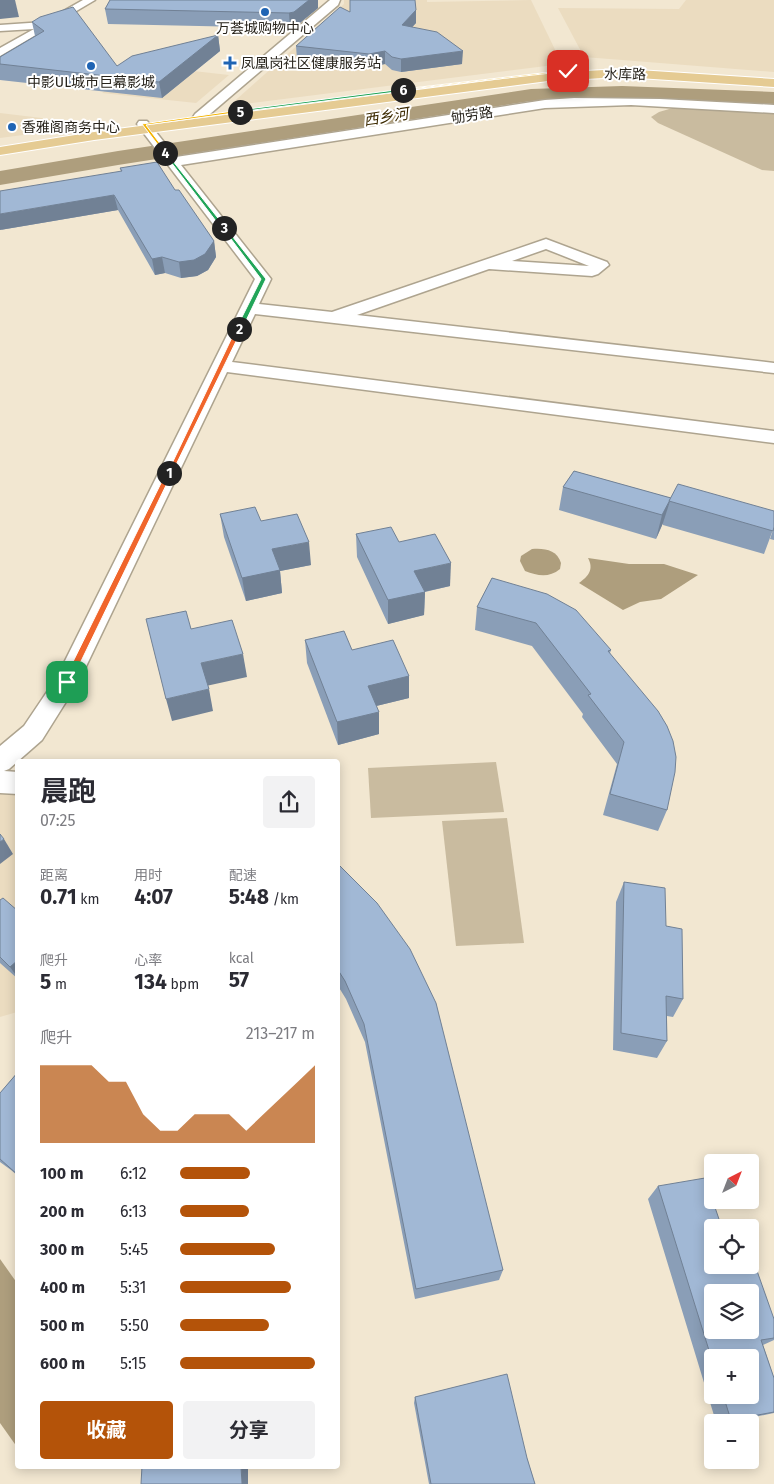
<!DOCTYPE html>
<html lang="zh">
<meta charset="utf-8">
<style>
body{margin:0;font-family:"Fira Sans","Noto Sans SC",sans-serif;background:#f2f2f3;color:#2b2b33;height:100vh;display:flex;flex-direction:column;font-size:19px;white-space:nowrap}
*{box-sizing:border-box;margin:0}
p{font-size:16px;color:#7c7c81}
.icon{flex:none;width:28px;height:28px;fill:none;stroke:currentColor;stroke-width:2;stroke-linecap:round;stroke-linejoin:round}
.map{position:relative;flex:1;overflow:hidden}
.panel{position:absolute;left:15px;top:759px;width:325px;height:710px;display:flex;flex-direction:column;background:#fff;border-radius:5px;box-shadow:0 2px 12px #0003}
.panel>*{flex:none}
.needle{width:32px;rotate:42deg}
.controls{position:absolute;left:704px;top:1154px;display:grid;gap:10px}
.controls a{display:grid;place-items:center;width:55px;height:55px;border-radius:5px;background:#fff;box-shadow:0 2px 12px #0003;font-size:25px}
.pin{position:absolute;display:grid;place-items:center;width:42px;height:42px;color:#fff;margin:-21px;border-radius:10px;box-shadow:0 2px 8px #0006}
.km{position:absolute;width:25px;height:25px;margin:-12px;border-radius:50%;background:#222;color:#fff;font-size:14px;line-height:25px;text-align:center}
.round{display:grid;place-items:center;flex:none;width:52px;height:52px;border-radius:5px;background:#f2f2f3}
.headline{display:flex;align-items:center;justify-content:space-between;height:85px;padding:0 25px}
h1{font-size:28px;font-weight:700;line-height:38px}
.metrics{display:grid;grid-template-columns:repeat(3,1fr);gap:8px;height:85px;padding:5px 25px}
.metrics div{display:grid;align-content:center}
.metrics b{font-size:21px;font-weight:700}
.metrics small{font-size:14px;font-weight:400}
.metrics p{font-size:14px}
.chart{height:140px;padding:10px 25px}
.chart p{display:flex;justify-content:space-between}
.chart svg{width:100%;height:90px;margin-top:5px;fill:#b45309;opacity:.7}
.action{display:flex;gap:10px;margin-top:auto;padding:10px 25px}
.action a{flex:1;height:58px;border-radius:5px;background:#b45309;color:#fff;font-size:20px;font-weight:700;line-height:58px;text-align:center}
.action a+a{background:#f2f2f3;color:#2b2b33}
ul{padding:0 25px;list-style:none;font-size:16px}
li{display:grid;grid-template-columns:80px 60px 1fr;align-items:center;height:38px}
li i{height:12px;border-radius:6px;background:#b45309}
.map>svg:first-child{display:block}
</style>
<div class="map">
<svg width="774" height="1484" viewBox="0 0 774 1484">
<rect width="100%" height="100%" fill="#f2e7d1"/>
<g fill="#ebdcc0">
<path d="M344,0H427V2L531,0L562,64L229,106L344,4Z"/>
<path d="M686,0H774V72L584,57L558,8L679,9Z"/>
<path d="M140,65L229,75L196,103L102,93Z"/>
<path d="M0,113L100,125L0,138Z"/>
<path d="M0,794H17V1012L0,1017Z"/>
</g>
<g fill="#c9bb9f">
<path d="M676,107L774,112V171L762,170L658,123L651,117L659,112Z"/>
<path d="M496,762L504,812L371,818L368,768Z"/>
<path d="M507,818L524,943L456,946L442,821Z"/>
</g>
<g fill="#ae9e7d">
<path d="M532,549C545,548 557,550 561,563L560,569C549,578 538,576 525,571L520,561L521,556Z"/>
<path d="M588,558L629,564H664L698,575L661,599L640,602L623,610L579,583C589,576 594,569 588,558Z"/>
<path d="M0,1259L17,1283V1447L0,1423Z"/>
</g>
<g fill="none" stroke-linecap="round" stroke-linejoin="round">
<path fill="#ae9e7d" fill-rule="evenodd" d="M622,86L774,92V104L622,98L531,101L118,165L0,185V171L118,151L531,89Z"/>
<defs>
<g id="minor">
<path d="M83,0H95L0,56V48L34,29L0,31V25L44,22Z"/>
<path d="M330,0H340L338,5L203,120H195L193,117L195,114Z"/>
<path d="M574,98L660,99L774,105V113L631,105L545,108L181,165L271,279L259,304L332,312L546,239L607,262L609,265L598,274L592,276L489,269L357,315L774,363V373L255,314L232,362L774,431V443L227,372L79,681L42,740L9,769L4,771L18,772V794L0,793V746L24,726L57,677L255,279L139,127L137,124L139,121H147L176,157L545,100ZM546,249L589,266L512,261Z"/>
</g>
<path id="major" d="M623,69L774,79V87L623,77L548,81L94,140L0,155V147L94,132L548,73Z"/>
</defs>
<use href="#minor" stroke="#aea48f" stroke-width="3"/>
<use href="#major" stroke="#fff" stroke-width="2"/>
<use href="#minor" fill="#fff" fill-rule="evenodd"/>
<use href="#major" fill="#e5cb93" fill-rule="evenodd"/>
</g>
<g fill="#8a9eb7" fill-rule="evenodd">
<path d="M110,0H318V8L295,27L290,28L108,24L105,9Z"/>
<path d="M416,10V23L412,27L462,64L401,72L392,70L385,64L369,67L297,59L296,46L350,12Z"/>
<path d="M32,22L117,66L218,35L220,51L162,98L0,80V57L35,36Z"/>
<path d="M120,168L175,190L214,241L216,257L208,270L197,276L181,278L165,273L155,275L118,210L0,230L121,172Z"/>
<path d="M574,471L774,527L764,554L663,525V523L656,539L559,510L563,487Z"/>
<path d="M220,514L261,521L311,565L280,571L282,593L246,601L224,537Z"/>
<path d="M774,527V540L770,539Z"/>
<path d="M356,534L399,542L450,586L425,592L424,615L388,624L357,557Z"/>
<path d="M492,578L611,650L610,653L667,810L658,831L603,815L617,764L582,717L583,714L532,646L475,630L477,607Z"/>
<path d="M305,640L352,650L409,676V698L376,706L379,734L338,745L307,663Z"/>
<path d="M338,865L503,1270L499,1280L415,1299L365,1042L346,999L338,986Z"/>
<path d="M624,882L666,926L683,999L673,1017L667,1016V1041L657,1058L613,1050L616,902Z"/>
<path d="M0,900L18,911V979L0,963Z"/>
<path d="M18,1072V1176L11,1170L0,1162V1093Z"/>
<path d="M658,1186L712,1228L774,1319V1340L763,1345L774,1378V1413L729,1422H716L648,1199ZM712,1358L750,1395H712Z"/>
<path d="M415,1397L527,1458L535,1484H429L414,1403Z"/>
</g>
<g fill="#718195">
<path d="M0,0H15L19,17L0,19Z"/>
<path d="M309,0H318V8L295,27L290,28L289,13Z"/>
<path d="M416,10V23L402,38V25Z"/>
<path d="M218,35L220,51L162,98L159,82Z"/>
<path d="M385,51V64L369,67V54Z"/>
<path d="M463,51L462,64L401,72V59Z"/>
<path d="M114,195L118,210L0,230V214Z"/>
<path d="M214,241L216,257L208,270L197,276L181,278L179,262Z"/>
<path d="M162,257L165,273L155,275L152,259Z"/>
<path d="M671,498L663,523L656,539L662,515Z"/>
<path d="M309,542L311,565L280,571L282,593L246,601L242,578L272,549Z"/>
<path d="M451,563L450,586L414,594V571Z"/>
<path d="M425,592L424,615L388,624V600Z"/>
<path d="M243,654L247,677L206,686L201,663Z"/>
<path d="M409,676V698L368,708V686Z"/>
<path d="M209,689L213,711L172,721L166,699Z"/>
<path d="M379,712V734L338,745L337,722Z"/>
<path d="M4,839L13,854L0,864V842Z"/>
<path d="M18,960V978L10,967Z"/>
<path d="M241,1466H248V1484H242Z"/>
</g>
<g fill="#a1b8d5" stroke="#718195" fill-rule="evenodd">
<path d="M110,0H309L294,12L289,13L105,9Z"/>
<path d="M350,0H415L416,10L402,25L437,32L463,51L401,59L392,57L385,51L369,54L296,46L340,7L350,12Z"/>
<path d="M73,7L117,66L132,56L218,35L159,82L0,64V57L44,31L32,22L40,17Z"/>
<path d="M157,162L175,190H179L214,241L205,254L194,260L179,262L162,257L152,259L114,195L0,214V191L122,171L120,168Z"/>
<path d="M574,471L671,498L662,515L563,487Z"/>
<path d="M678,484L774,511V527L773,531L669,501Z"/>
<path d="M255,507L261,521L297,514L309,542L272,549L280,570L242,578L220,514Z"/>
<path d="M391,527L399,542L435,534L451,563L414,571L425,592L388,600L356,534Z"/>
<path d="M492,578L547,594L576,610L611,650L608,651L658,711L667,726L673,741L676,757L675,772L667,810L610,794L624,742L588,695L591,694L536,623L477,607Z"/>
<path d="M186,611L191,629L232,620L243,654L201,663L209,689L166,699L146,619Z"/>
<path d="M344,631L352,650L393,640L409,676L368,686L379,712L337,722L305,640Z"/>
<path d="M0,834L4,839L0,842Z"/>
<path d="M339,865L377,903L410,949L436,1003L503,1270L416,1289L364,1024L345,981L338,970V865Z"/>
<path d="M624,882L665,888L666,926L682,929L683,999L666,996L667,1041L621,1033Z"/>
<path d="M3,898L18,911V960L10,967L0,957V900Z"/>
<path d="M18,1072V1175L0,1159V1093Z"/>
<path d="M705,1178L722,1228H712V1265H750V1251L774,1319V1338L761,1340L774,1378V1412L731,1420L723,1395H750V1358H712V1360L658,1186ZM712,1292H750V1330H712Z"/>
<path d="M507,1374L527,1458L535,1484H431L415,1397Z"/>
<path d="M142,1466H241L242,1484H141Z"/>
</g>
<path fill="#f0652b" stroke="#fff" d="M169,471L172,473L71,682L70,684H64L63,682L166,473Z"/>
<path fill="#f0652b" stroke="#fff" d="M239,327L242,329L172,473L167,474L236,329Z"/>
<path fill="#22a559" stroke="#fff" d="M222,227H225L266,279L242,329L239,331L236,329L261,279Z"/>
<path fill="#22a559" stroke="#fff" d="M165,151L225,227V229H222L164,153Z"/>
<path fill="#f5b400" stroke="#fff" d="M240,110L241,112L146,125L167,153L165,154L142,124Z"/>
<path fill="#22a559" stroke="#fff" d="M403,89L404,91L238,112L240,110Z"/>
<path fill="#f5b400" stroke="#fff" d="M568,70L569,71L401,90L403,89Z"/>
<g fill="#1f64b4" stroke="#fff" stroke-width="2">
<circle cx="265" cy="12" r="5"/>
<path d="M227.5 55.5h5v5h5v5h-5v5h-5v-5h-5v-5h5z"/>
<circle cx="91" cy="66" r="5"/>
<circle cx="12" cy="127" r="5"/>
</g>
<g text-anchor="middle" stroke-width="4" stroke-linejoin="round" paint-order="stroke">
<g font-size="14" fill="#27231b" stroke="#fff">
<text x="265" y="33">万荟城购物中心</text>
<text x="241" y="68" text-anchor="start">凤凰岗社区健康服务站</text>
<text x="91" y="87">中影UL城市巨幕影城</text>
<text x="22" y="132" text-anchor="start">香雅阁商务中心</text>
</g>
<g font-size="14" fill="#27231b" stroke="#fff">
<text transform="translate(625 74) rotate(1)" y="5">水库路</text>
<text transform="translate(472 115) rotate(-9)" y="5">劬劳路</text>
</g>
<g font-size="15" font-style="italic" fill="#3c2a00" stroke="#fff">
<text transform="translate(386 117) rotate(-9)" y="5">西乡河</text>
</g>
</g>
</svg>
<div class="controls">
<a><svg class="needle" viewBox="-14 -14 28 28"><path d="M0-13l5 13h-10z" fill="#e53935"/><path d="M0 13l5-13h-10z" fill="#7c7c81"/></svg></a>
<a><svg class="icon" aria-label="locate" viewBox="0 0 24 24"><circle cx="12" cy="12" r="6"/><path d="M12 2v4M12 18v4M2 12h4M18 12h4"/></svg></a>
<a><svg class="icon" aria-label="layers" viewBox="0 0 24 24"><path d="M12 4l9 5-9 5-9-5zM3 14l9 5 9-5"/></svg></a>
<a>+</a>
<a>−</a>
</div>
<div class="pin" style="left:67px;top:682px;background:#1e9e55"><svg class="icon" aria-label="arrive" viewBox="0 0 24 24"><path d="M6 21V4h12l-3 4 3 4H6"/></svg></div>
<div class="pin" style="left:568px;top:71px;background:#d93025"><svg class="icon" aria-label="check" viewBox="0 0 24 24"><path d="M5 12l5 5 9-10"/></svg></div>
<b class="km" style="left:169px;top:473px">1</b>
<b class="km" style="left:239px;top:329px">2</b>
<b class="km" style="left:224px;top:228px">3</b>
<b class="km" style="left:165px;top:153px">4</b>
<b class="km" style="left:240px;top:112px">5</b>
<b class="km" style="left:403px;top:90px">6</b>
<section class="panel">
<div class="headline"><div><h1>晨跑</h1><p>07:25</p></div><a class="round"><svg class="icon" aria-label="share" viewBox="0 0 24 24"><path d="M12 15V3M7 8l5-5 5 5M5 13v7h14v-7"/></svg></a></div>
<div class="metrics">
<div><p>距离</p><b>0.71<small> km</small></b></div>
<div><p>用时</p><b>4:07</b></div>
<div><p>配速</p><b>5:48<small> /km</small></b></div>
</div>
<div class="metrics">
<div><p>爬升</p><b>5<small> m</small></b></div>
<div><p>心率</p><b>134<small> bpm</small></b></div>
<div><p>kcal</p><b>57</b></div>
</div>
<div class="chart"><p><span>爬升</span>213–217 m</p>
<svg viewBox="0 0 160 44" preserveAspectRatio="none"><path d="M0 44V6L10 6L20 6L30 6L40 14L50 14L60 30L70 38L80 38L90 30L100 30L110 30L120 38L130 30L140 22L150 14L160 6V44z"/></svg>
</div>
<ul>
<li><b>100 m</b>6:12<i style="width:52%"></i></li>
<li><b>200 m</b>6:13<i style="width:51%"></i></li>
<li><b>300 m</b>5:45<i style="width:70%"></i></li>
<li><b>400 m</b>5:31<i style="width:82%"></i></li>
<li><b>500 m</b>5:50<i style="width:66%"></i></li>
<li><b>600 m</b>5:15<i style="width:100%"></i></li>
</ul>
<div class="action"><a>收藏</a><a>分享</a></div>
</section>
</div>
